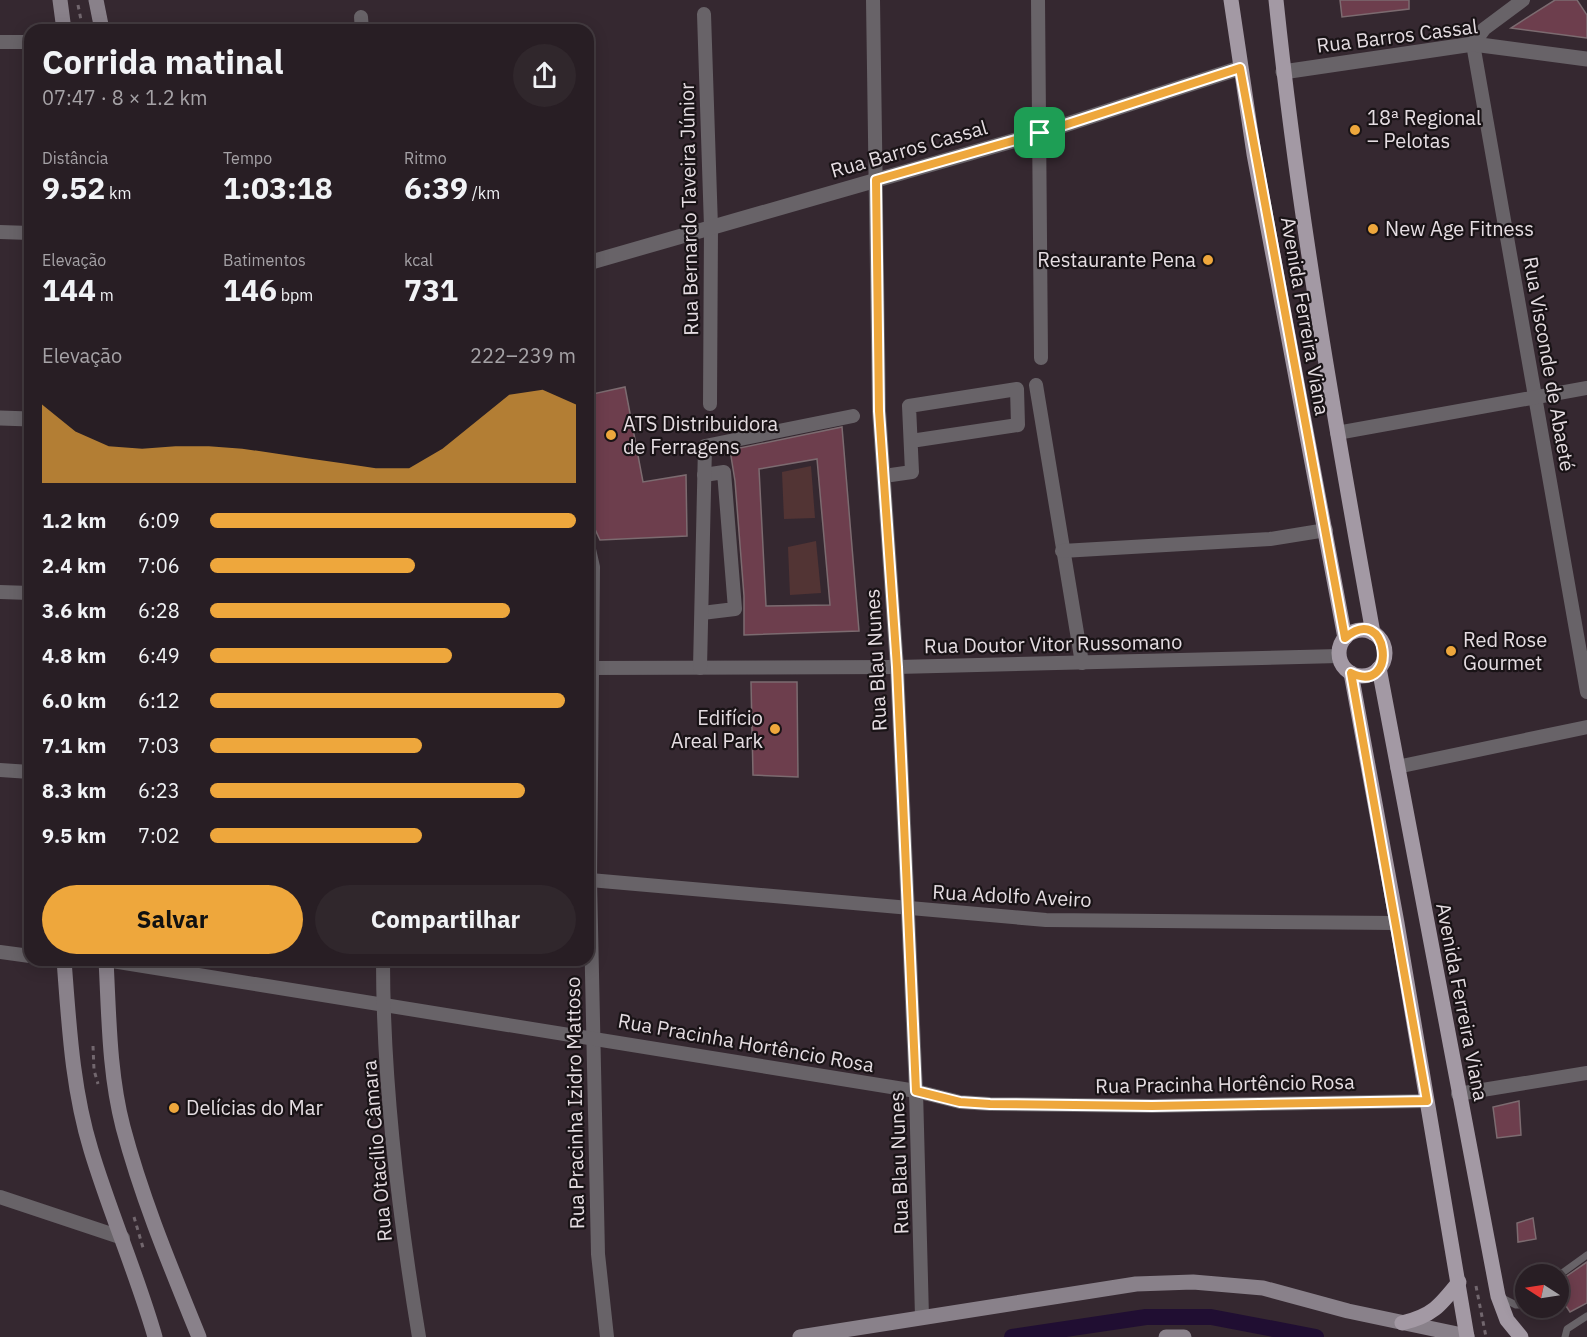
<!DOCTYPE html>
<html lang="pt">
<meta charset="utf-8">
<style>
body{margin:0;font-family:"IBM Plex Sans",sans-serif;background:#30272c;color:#f1f3f6;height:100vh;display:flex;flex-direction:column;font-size:22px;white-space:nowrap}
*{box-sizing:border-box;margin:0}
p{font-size:20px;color:#a5a2a6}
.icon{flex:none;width:33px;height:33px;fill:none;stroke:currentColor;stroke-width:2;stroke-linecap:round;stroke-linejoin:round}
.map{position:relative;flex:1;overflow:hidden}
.side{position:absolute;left:24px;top:24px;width:570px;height:942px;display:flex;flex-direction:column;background:#281e24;border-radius:18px;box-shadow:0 3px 15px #0003,0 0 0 2px #443c41}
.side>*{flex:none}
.needle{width:39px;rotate:282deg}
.buttons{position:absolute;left:1515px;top:1264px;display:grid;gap:12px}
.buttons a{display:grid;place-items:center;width:54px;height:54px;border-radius:50%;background:#281e24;box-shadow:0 3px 15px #0003,0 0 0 2px #443c41;font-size:30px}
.pin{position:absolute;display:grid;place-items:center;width:51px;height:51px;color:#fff;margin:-26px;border-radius:12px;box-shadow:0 3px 9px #0006}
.round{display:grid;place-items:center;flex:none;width:63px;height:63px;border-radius:32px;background:#30272c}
.summary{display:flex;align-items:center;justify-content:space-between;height:102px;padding:0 18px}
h1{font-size:33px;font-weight:700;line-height:45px}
.figures{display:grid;grid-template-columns:repeat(3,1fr);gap:9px;height:102px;padding:6px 18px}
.figures div{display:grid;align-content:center}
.figures b{font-size:30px;font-weight:700}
.figures small{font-size:16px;font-weight:400}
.figures p{font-size:16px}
.chart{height:168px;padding:12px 18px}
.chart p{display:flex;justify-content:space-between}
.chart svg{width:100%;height:108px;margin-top:6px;fill:#eea73c;opacity:.7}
.action{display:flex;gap:12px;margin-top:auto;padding:12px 18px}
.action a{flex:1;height:69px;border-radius:36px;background:#eea73c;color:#111;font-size:24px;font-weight:700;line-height:69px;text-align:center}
.action a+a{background:#30272c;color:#f1f3f6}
ul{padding:0 18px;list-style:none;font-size:20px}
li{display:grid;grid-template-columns:96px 72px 1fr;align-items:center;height:45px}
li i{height:15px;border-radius:8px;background:#eea73c}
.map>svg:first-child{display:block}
</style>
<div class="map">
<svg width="1587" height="1337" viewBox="0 0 1587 1337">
<rect width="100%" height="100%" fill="#352830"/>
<g fill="#523434">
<path d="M811,466L815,518L784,519L782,472Z"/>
<path d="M816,541L821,593L790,595L788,547Z"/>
</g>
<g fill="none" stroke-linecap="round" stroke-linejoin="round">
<path stroke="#200e32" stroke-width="16" d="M1012,1337L1146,1317H1211L1316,1337"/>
</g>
<g fill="#6d3e4d" stroke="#7c6b70" stroke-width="1.5" fill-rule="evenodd">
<path d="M1340,0H1409V9L1342,17Z"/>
<path d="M1555,0H1577L1587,15V38L1511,28Z"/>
<path d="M625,387L643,482L686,475L687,536L600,540L588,514V395Z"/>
<path d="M842,427L859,631L744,635V596L735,481L730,450ZM817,459L830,605L766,606L759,469Z"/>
<path d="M751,682H797L798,777L753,775Z"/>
<path d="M1519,1101L1521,1135L1497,1138L1493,1107Z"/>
<path d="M1533,1218L1536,1239L1518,1242L1517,1223Z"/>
<path d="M1587,1262V1303L1570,1312L1558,1294V1282Z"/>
</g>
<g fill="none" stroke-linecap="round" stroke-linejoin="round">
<g stroke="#72676e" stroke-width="3" stroke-dasharray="4.5 4.5" stroke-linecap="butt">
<path d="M78,5L83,30"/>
<path d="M93,1046L94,1070L98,1084"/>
<path d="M134,1217L144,1251"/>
<path d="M1476,1286L1486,1337"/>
</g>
<g stroke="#686368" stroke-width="7">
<path d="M1558,1276L1587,1255"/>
<path d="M1500,1297L1516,1305H1526"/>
<path d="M1565,1337L1567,1329L1587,1316"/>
</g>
<g stroke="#686368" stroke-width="14">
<path d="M873,0L879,411L897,667L916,1091L922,1317"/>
<path d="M1038,0L1041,358"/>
<path d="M1523,0L1484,29L1473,44L1587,692"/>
<path d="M704,14L711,227L710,404"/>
<path d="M361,17L362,30"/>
<path d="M0,42H30"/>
<path d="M0,232L30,233"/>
<path d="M1036,385L1082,663"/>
<path d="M1337,433L1587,388"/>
<path d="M884,476L912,472L909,406L1017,389L1018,425L911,441"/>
<path d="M588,545L593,567L590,880L598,1254L607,1337"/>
<path d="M1062,551L1270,539L1326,530"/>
<path d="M0,592L30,593"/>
<path d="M702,613L735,609L724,472L704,475"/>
<path d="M588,668L897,667L1339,656"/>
<path d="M700,668L705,446L853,416"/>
<path d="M1397,767L1587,727"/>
<path d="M0,770L30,772"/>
<path d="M590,880L1046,920L1397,923"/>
<path d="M0,952L30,956"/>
<path d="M63,960H106L916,1091L960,1102L990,1104L1152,1106L1427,1101"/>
<path d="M383,960C383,1083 399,1216 419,1337"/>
<path d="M1458,1094L1587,1073"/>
<path d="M0,1197L123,1238"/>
</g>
<g stroke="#686368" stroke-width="15">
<path d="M1283,72L1473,44L1587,59"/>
<path d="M588,263L1040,133L1240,68"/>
<path d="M0,418L30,419"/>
</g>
<g stroke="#89818a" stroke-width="15">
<path d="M60,0L64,30"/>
<path d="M96,0L102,30"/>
<path d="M64,960C69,1024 72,1088 91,1150C110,1213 137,1274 155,1337"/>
<path d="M106,960C109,1016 109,1073 123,1127C142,1199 171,1268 199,1337"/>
<path d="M800,1337L1136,1284L1193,1282L1263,1288L1348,1311L1467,1336"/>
<path d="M1166,1337H1184"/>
</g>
<g stroke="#a399a4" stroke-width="15">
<path d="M1231,0L1254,154L1345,638"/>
<path d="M1276,0C1298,212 1335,423 1373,633"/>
<circle cx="1362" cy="653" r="23"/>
<path d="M1379,668L1498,1296L1507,1320L1521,1337"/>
<path d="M1351,673L1397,923L1467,1337"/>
<path d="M1402,1323C1432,1316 1440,1306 1459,1282"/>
</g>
</g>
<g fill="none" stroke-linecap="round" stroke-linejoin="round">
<defs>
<path id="route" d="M1240,68L1345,638C1388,600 1400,696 1351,673L1427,1101L1152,1106L990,1104L960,1102L916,1091L897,667L879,411L876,180L1040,133Z"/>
</defs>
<use href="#route" stroke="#fff" stroke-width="12"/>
<use href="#route" stroke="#eea73c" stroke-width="8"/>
</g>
<g fill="#eea73c" stroke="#191316" stroke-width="2">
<circle cx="1355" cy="130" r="6"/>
<circle cx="1373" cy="229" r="6"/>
<circle cx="1208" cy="260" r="6"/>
<circle cx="611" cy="435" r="6"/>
<circle cx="1451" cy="651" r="6"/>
<circle cx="775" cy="729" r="6"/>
<circle cx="174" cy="1108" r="6"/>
</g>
<g text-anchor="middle" stroke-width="4.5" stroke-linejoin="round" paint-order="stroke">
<g font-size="20" fill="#e5dde2" stroke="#191316">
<text transform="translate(1397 36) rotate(-7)" y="7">Rua Barros Cassal</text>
<text transform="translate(909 149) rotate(-16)" y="7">Rua Barros Cassal</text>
<text transform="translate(689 209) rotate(-91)" y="7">Rua Bernardo Taveira Júnior</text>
<text transform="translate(1305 316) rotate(80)" y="7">Avenida Ferreira Viana</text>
<text transform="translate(1549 364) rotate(80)" y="7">Rua Visconde de Abaeté</text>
<text transform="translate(1053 644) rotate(-1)" y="7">Rua Doutor Vitor Russomano</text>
<text transform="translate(876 660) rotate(-93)" y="7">Rua Blau Nunes</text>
<text transform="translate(1012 896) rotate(3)" y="7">Rua Adolfo Aveiro</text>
<text transform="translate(1462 1002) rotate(79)" y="7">Avenida Ferreira Viana</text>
<text transform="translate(746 1043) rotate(10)" y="7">Rua Pracinha Hortêncio Rosa</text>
<text transform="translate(1225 1084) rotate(-1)" y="7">Rua Pracinha Hortêncio Rosa</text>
<text transform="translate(575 1103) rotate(-91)" y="7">Rua Pracinha Izidro Mattoso</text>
<text transform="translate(377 1151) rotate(-95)" y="7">Rua Otacílio Câmara</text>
<text transform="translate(899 1163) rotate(-92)" y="7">Rua Blau Nunes</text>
</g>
<g font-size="20" fill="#e5dde2" stroke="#191316" text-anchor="start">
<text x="1367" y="125">18ª Regional<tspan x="1367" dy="23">– Pelotas</tspan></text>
<text x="1385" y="236">New Age Fitness</text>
<text x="1196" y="267" text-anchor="end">Restaurante Pena</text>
<text x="623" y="431">ATS Distribuidora<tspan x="623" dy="23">de Ferragens</tspan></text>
<text x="1463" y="647">Red Rose<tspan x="1463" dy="23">Gourmet</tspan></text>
<text x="763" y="725" text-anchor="end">Edifício<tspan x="763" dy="23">Areal Park</tspan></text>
<text x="186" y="1115">Delícias do Mar</text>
</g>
</g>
</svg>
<div class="buttons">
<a><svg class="needle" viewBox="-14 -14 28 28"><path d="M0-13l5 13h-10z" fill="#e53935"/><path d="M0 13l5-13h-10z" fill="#a5a2a6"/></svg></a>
</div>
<div class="pin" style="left:1040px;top:133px;background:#1e9e55"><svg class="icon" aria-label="arrive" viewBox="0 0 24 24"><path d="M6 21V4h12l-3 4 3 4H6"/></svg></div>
<section class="side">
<div class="summary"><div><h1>Corrida matinal</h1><p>07:47 · 8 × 1.2 km</p></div><a class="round"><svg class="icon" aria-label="share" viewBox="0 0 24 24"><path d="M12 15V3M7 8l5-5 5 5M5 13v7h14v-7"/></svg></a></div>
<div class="figures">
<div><p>Distância</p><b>9.52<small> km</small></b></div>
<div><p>Tempo</p><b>1:03:18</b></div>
<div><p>Ritmo</p><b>6:39<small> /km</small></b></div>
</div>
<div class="figures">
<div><p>Elevação</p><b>144<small> m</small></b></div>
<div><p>Batimentos</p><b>146<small> bpm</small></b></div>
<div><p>kcal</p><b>731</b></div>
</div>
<div class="chart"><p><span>Elevação</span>222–239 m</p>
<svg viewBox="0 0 160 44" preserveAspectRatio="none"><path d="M0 44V12L10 23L20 29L30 30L40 29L50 29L60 30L70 32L80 34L90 36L100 38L110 38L120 30L130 19L140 8L150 6L160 12V44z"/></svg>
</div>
<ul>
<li><b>1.2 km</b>6:09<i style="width:100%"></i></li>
<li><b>2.4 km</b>7:06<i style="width:56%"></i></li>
<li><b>3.6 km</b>6:28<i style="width:82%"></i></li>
<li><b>4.8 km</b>6:49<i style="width:66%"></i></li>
<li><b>6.0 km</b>6:12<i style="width:97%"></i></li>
<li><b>7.1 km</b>7:03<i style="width:58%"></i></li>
<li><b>8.3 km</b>6:23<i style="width:86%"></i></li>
<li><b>9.5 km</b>7:02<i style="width:58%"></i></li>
</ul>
<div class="action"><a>Salvar</a><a>Compartilhar</a></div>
</section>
</div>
